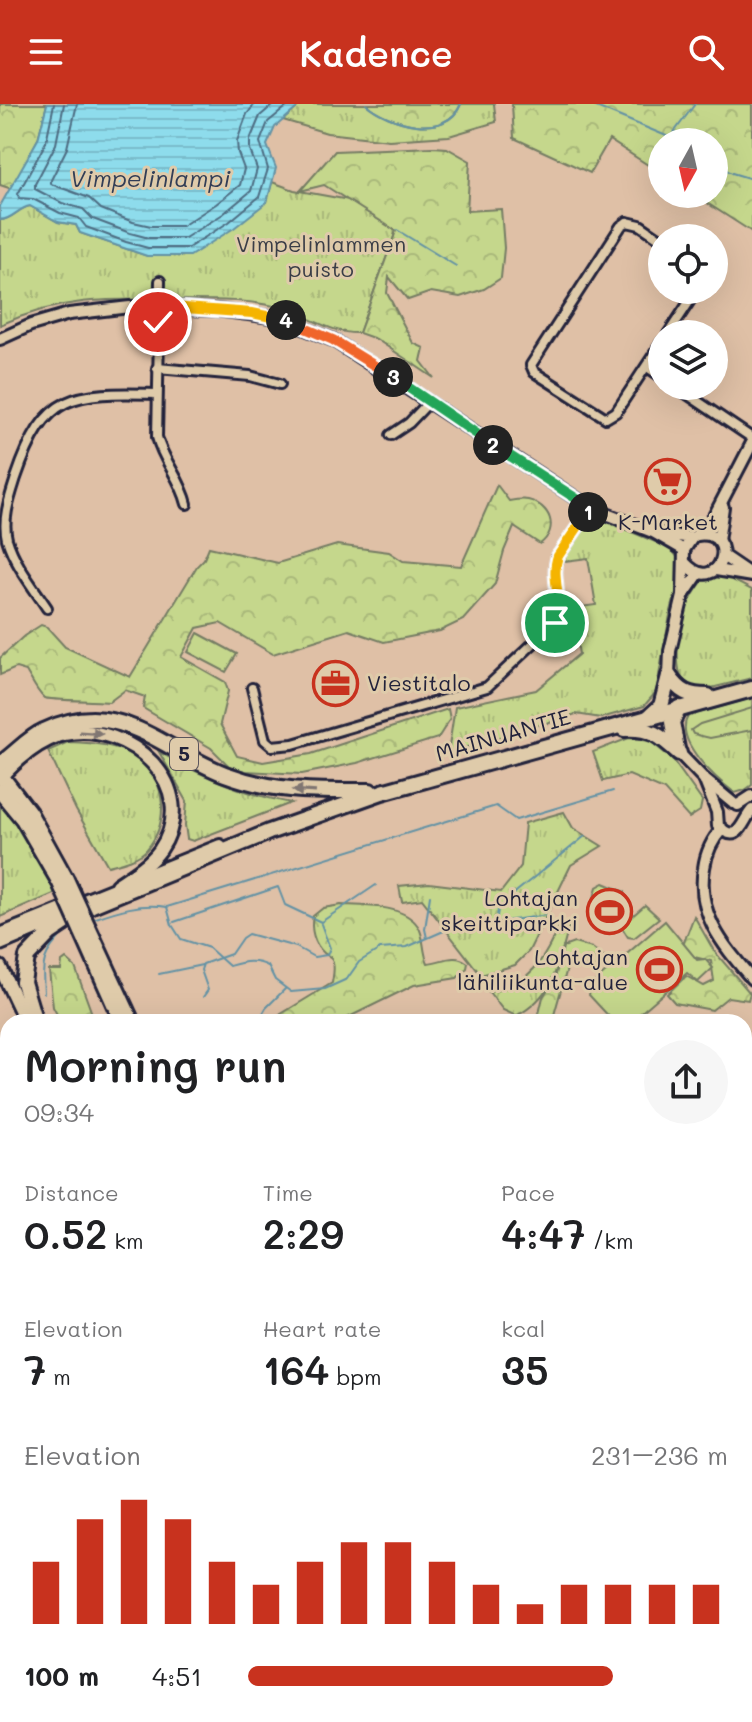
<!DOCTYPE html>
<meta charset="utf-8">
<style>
body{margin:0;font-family:Mali,sans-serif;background:#f6f6f6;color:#202124;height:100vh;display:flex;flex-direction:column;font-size:30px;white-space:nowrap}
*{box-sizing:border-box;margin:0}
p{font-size:26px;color:#757577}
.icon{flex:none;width:44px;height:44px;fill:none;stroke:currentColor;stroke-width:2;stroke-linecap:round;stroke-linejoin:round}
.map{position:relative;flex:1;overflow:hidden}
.side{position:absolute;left:0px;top:910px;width:752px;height:708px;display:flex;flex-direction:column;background:#fff;border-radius:24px 24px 0 0;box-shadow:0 8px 32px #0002}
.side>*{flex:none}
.needle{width:52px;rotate:188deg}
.controls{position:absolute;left:648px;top:24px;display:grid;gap:16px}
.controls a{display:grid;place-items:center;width:80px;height:80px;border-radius:50%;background:#fff;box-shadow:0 8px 32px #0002;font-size:40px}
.pin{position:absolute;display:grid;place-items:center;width:68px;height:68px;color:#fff;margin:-34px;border:4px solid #fff;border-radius:50%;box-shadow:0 2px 8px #0007}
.km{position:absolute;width:40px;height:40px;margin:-20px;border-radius:50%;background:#222;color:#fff;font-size:22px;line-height:40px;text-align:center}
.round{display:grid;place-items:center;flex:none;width:84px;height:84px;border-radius:42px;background:#f6f6f6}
.head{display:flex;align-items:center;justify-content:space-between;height:136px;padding:0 24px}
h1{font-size:44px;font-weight:600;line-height:60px}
.stats{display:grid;grid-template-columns:repeat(3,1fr);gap:12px;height:136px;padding:8px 24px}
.stats div{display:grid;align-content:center}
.stats b{font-size:40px;font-weight:600}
.stats small{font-size:22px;font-weight:400}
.stats p{font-size:22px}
.chart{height:224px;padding:16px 24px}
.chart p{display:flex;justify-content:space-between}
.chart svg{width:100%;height:144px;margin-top:8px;stroke:#c8321e;stroke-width:6}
ul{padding:0 24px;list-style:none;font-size:26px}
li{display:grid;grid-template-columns:128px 96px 1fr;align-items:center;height:60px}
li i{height:20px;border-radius:10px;background:#c8321e}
header{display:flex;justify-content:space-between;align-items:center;height:104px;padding:0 24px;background:#c8321e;color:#fff;font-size:36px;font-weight:600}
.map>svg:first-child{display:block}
</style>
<header><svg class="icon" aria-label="menu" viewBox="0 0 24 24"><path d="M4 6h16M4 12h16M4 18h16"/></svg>Kadence<svg class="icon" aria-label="search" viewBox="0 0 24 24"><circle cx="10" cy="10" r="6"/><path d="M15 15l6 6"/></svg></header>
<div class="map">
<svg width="752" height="1618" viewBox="0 0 752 1618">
<defs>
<pattern id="grass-tufts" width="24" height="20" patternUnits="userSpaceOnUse" patternTransform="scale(2)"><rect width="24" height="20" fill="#c5d78c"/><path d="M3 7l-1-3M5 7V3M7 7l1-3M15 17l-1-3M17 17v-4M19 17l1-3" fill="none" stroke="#a9b87a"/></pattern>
<pattern id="forest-crowns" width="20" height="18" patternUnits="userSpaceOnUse" patternTransform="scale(2)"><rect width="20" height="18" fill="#c5d78c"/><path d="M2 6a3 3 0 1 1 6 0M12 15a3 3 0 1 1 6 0" fill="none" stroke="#a9b87a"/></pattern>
<pattern id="water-rules" width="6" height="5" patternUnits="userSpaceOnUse" patternTransform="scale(2)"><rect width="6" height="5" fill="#8edcec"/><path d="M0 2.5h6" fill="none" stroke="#7abccb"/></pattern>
</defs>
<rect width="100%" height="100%" fill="#dfc0a6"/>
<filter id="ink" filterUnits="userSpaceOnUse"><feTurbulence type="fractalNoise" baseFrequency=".0125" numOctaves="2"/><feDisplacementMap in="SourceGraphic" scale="16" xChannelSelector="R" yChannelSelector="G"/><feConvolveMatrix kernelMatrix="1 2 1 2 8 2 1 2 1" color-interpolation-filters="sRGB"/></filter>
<g filter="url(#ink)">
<g fill="url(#grass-tufts)" stroke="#747c64" stroke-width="2">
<path d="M298,0H494L496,18L449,32L389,36L327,29L283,16L296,5Z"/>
<path d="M272,78L294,86L349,96L396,127L359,229C332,231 305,209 278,203C249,196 217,196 186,196C116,195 66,191 0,221V116C12,116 18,104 30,102L58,118L76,121L80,129L147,152L267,98Z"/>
<path d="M598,414L670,444L679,455L678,481L670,511L656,588L644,602L601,614L576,610L448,649L455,603L536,586L579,550L574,520H563L566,505L596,501L588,454L564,457V454L588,419Z"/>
<path d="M725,472L752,486V574L699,587L683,580C670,546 682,500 706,473Z"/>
<path d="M752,594V681L745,686L735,689C716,675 673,637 688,612Z"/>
<path d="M629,634L650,637L672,655L702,697L700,707L689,714L664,686L629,671L603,677L593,648Z"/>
<path d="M68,638C93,639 119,640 139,656C167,677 169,719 147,745C139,755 120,759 108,762L76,706L48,647Z"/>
<path d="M159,648C201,672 243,690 291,699L193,737L187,735L185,721L187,697Z"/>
<path d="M0,695C24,724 44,753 56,789L0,813Z"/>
<path d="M564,708L573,724L602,742L571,761L529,847L515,861L481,871L422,795L402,798L399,782L429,779L501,788L521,762L525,719Z"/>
<path d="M561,818L569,822C559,860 553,893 516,912L503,906L489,888C532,881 544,854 561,818Z"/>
<path d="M0,1051L8,1060V1112L0,1104Z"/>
</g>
<g fill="url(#forest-crowns)" stroke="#747c64" stroke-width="2">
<path d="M0,0H47L38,35L12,85L0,81Z"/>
<path d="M366,0H461C446,37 388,19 366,0Z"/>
<path d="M512,0H752V128L693,90H714V38H662V70L609,36L590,69L514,34Z"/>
<path d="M433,43L447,44L470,57L467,107L501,105L504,144L501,174L484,185L460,193L431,188L408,196L389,173L387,189L413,239L424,244L421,257L434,274L376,235L359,229L396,127L324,81L300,87L335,47Z"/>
<path d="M497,381L509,397C515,396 523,395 528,396C550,401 560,425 540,440L514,423L504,447L495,480L463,516L440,527L384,538L349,526L273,550L220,519L197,524L181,553L225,578L228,587L220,620L237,652L263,658L311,650L448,605L450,615L438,634L357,659L302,670L244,667L229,662L211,644L143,604L145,593L125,586L109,598C99,597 48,596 44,594C37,588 31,575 26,567L16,564L0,571V554L24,532L41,521L47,523L65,543L130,573L197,462L204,455L209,443L278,459L337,441L389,448L403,457L461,462Z"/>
<path d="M752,604V626L710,634L693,630L691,626L700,620Z"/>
<path d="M341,801C364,802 403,800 418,822C425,833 422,847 428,859C442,858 454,848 468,859L467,864L457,874L414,881L339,918H268L332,879C333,872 335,865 333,859C331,851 330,854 324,849C314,840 310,825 313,812L323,804Z"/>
<path d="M694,812L714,847L750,889L748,896L728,893L712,906L675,899L667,890L686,872L704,882L714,877L711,857L690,852L683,841Z"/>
<path d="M574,839L592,844L604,853L601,863L568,861L552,918H537L543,893L555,874L563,843Z"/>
<path d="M66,855L75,863L95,918H61L53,903L49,866H61L62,858Z"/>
<path d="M0,1000L8,1004V1060L0,1051Z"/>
<path d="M0,1104L8,1112V1218L0,1215Z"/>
<path d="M8,1494V1551L0,1548V1502Z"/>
<path d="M744,1603L752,1608V1618H679L687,1610H744Z"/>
<path d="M148,1610H204L216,1618H158Z"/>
<path d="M395,1610H493L501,1618H392Z"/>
<path d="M533,1610H591L587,1618H541Z"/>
</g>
<g fill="#c5d78c" stroke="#747c64" stroke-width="2">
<path d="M198,529L237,550L226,568L188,548Z"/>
<path d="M604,779L625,788L626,803L607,827L597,824L593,798L597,783Z"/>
<path d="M645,801L659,814L634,834L628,833L621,822Z"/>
<path d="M665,817L697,856L705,855L713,864L698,878L687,869L630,918H614L589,891L592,880Z"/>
</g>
<path fill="url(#water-rules)" stroke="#6392a5" stroke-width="2" d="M47,0H298L296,5L275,23L267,41L276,64L267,98L234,124L190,152H147L80,129L76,121L58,118L30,102C18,104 12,116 0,116V102L38,35Z"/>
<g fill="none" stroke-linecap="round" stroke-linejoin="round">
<g stroke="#4d6c82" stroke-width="2">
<path d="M54,0L46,38L18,90L19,94L33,95L60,109L79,114L86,123L126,138L148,144H188L229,118L259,93L268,65L260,38L268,18L290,0"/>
<path d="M64,0L56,40L35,80V85L62,99L83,105L93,115L130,129L149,134H185L223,110L251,87L257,65L250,46V36L260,12L274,0"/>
<path d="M77,0L67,44L51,76V80L89,94L101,105L133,118L151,122H182L216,100L240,81L244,65L238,49L237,37L247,10L255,0"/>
</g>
<g stroke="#6392a5" stroke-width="2">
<path d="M366,0C388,19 446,37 461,0"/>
<path d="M589,0L681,38"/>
<path d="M672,31L695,0"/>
<path d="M714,59L732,69L752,75"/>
<path d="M397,126L456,162"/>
<path d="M167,803L172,821L181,835L209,844L229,862C244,858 254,855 268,862L275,876L291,888L325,885L347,875L359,858L380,845L407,843L446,826L547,811"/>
<path d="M93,815C118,806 140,799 167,803L496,702L516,716L613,687"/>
<path d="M174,818L278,783L285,801L321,818L376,781"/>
<path d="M496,818L498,806L517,787L585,732"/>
<path d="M427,834L425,825L430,792"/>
<path d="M159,870L202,861"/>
<path d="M44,889C42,855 42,853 65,827"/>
<path d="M203,893L208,886L201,866L203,860L231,850L242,834L248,830L296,843L314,853L327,851L330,844L321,820"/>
<path d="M258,918L266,904L285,885"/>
<path d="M0,1042L8,1047"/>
<path d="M301,1610L304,1618"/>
<path d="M690,1610L698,1618"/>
</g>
<defs>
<g id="minor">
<path d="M627,118L621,122L531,261L534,268L606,314L616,308L662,238"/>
<path d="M627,118L640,121L662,136"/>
<path d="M160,177L157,333C163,357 181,375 187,400"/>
<path d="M668,230L697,186"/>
<path d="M647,263L662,273"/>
<path d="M157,264L250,272L280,280"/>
<path d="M675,282L752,334"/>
<path d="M391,331L409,319L429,298"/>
<path d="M47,504C33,483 14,459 7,435C2,415 10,393 16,374C45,288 72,288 156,290"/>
<path d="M252,584L265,636L272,642L293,640L487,583L555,519C564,496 550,474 558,452L591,404"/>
<path d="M744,1197L752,1196"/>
<path d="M744,1345L752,1351"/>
<path d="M0,1609L8,1606"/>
<path d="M63,1610L75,1618"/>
</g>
<g id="tertiary">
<path d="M0,235L31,221L69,210L130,203L217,206L279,214L333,236L591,404L653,428L684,446"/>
<path d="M658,429L692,434"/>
<path d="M718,437L723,403"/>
<path d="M723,452L751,471"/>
<path d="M685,459C719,496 743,425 697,431"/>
<path d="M716,466L752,472"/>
<path d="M683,492L699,469"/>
<path d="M669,572L670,547L683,492L684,446L692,434L709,422L752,339"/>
<path d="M679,649L704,675L733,699"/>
<path d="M704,675L717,708L718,722C739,742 742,717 752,706"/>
<path d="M738,701L752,692"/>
<path d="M722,725C711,737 706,749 704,764C696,811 724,842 752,875"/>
<path d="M744,1530L752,1522"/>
<path d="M744,1575L752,1582"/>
<path d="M659,1618L667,1610"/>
</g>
<g id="primary">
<path d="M0,669L30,708L67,775"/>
<path d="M0,675C16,656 41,635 65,630C129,616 203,683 160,746C149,761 132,771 117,781"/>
<path d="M89,823L133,918"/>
<path d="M0,831L220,742"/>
<path d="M0,840L71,810"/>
<path d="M0,863L26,918"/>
</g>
<g id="trunk">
<path d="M669,572C680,588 688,592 708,592"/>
<path d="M649,613L661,602L669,572"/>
<path d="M624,625C650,623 661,632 679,649"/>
<path d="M677,645L672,618L679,604"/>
<path d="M0,660C15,650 28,634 44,627C118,591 160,645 225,670C276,689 317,687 370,687"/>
<path d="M0,687L23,715L59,777"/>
<path d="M81,826L122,918"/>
<path d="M35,918L23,878L27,853L50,829L92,801L269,728L382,688L752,585"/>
</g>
</defs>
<use href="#minor" stroke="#22223b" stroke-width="14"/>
<use href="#tertiary" stroke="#22223b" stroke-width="16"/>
<use href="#primary" stroke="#22223b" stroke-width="18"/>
<use href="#trunk" stroke="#22223b" stroke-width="20"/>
<use href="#minor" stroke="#dfcbaa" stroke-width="8"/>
<use href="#tertiary" stroke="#dfcbaa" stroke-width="10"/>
<use href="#primary" stroke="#dfcbaa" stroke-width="12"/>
<use href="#trunk" stroke="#dfcbaa" stroke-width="14"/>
<defs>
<path id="primary-bridge" d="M67,775L89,823"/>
<path id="trunk-bridge" d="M59,777L81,826"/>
</defs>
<use href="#primary-bridge" stroke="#22223b" stroke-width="18" stroke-linecap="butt"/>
<use href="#trunk-bridge" stroke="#22223b" stroke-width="20" stroke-linecap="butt"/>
<use href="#primary-bridge" stroke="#dfcbaa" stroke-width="12"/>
<use href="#trunk-bridge" stroke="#dfcbaa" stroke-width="14"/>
</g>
<defs><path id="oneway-solid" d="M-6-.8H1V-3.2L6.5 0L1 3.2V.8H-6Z" transform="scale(2)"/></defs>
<g fill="#807672">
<use href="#oneway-solid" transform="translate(91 629) rotate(4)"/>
<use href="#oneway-solid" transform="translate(304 687) rotate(-176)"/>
</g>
</g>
<g fill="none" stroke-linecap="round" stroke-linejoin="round" filter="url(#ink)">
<defs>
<path id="split-1" d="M555,519C564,496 550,474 558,452L588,408"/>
<path id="split-2" d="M493,341L591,404L588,408"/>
<path id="split-3" d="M393,273L493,341"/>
<path id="split-4" d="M286,216L333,236L393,273"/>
<path id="split-5" d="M158,218L160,204L172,203L252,209L286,216"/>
</defs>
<use href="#split-1" stroke="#fff" stroke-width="16"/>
<use href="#split-2" stroke="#fff" stroke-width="16"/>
<use href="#split-3" stroke="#fff" stroke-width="16"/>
<use href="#split-4" stroke="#fff" stroke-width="16"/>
<use href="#split-5" stroke="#fff" stroke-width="16"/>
<use href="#split-1" stroke="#f5b400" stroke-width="10"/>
<use href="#split-2" stroke="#22a559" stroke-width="10"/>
<use href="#split-3" stroke="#22a559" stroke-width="10"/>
<use href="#split-4" stroke="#f0652b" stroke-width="10"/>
<use href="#split-5" stroke="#f5b400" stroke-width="10"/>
</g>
<defs>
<symbol id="supermarket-ring" viewBox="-11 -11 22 22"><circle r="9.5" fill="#dfcbaa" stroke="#c8321e" stroke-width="1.5"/><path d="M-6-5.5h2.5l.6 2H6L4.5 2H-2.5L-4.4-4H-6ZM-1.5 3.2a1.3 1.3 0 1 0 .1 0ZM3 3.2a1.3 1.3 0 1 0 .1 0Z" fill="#c8321e"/></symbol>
<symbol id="office-ring" viewBox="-11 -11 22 22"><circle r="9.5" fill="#dfcbaa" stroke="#c8321e" stroke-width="1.5"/><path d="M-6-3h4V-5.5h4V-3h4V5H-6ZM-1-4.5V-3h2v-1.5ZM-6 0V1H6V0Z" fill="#c8321e"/></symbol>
<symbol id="stadium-ring" viewBox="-11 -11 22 22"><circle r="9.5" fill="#dfcbaa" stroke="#c8321e" stroke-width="1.5"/><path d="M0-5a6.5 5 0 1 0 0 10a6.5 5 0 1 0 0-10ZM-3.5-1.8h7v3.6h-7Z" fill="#c8321e"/></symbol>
</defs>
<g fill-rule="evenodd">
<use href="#supermarket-ring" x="642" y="352" width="51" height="51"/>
<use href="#office-ring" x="310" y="554" width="51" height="51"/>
<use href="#stadium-ring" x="584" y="782" width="51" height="51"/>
<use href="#stadium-ring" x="634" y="840" width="51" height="51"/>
</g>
<g text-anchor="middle" stroke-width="6" stroke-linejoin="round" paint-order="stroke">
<rect fill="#dfcbaa" stroke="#5b555c" stroke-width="2" x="170" y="634" width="28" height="32" rx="6"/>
<g font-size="20" font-weight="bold" fill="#22223b">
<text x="184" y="657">5</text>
</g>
<g font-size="22" fill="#3a3d47" stroke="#dfcbaa">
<text x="321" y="148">Vimpelinlammen<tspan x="321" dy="25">puisto</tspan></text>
</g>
<g font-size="22" fill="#22223b" stroke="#dfcbaa" text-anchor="end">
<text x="668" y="426" text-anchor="middle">K-Market</text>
<text x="367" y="587" text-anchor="start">Viestitalo</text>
<text x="578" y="802">Lohtajan<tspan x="578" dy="25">skeittiparkki</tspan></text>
<text x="628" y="861">Lohtajan<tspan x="628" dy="25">lähiliikunta-alue</tspan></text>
</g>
<g font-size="22" fill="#22223b" stroke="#dfcbaa">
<text transform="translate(503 631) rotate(-16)" y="8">MAINUANTIE</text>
</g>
<g font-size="24" font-style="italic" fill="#323e56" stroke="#dfcbaa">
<text x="150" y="83">Vimpelinlampi</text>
</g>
</g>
</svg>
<div class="controls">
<a><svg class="needle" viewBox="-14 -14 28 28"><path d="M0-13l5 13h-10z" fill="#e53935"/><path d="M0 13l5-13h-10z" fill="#757577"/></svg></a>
<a><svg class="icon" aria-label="locate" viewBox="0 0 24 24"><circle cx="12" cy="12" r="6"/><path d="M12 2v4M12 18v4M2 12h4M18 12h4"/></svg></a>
<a><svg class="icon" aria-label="layers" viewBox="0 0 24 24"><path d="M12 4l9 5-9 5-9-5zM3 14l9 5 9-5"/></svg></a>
</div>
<div class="pin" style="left:555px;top:519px;background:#1e9e55"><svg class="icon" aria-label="arrive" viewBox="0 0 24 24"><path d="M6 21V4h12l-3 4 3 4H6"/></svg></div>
<div class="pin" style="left:158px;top:218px;background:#d93025"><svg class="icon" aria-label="check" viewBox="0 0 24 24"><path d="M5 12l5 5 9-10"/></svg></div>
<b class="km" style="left:588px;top:408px">1</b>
<b class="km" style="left:493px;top:341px">2</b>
<b class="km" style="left:393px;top:273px">3</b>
<b class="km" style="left:286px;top:216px">4</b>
<section class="side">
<div class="head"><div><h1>Morning run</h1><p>09:34</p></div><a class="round"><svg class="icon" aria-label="share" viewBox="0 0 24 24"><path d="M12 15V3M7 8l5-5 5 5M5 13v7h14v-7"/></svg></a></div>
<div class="stats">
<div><p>Distance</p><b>0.52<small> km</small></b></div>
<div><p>Time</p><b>2:29</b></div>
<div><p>Pace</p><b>4:47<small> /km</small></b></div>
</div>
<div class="stats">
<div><p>Elevation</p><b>7<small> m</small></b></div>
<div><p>Heart rate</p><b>164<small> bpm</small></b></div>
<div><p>kcal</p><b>35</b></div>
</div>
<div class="chart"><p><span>Elevation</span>231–236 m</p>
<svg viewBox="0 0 160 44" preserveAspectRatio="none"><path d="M5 44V25M15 44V12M25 44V6M35 44V12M45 44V25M55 44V32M65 44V25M75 44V19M85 44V19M95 44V25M105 44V32M115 44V38M125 44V32M135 44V32M145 44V32M155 44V32"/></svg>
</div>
<ul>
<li><b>100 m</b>4:51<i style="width:76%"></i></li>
</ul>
</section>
</div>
